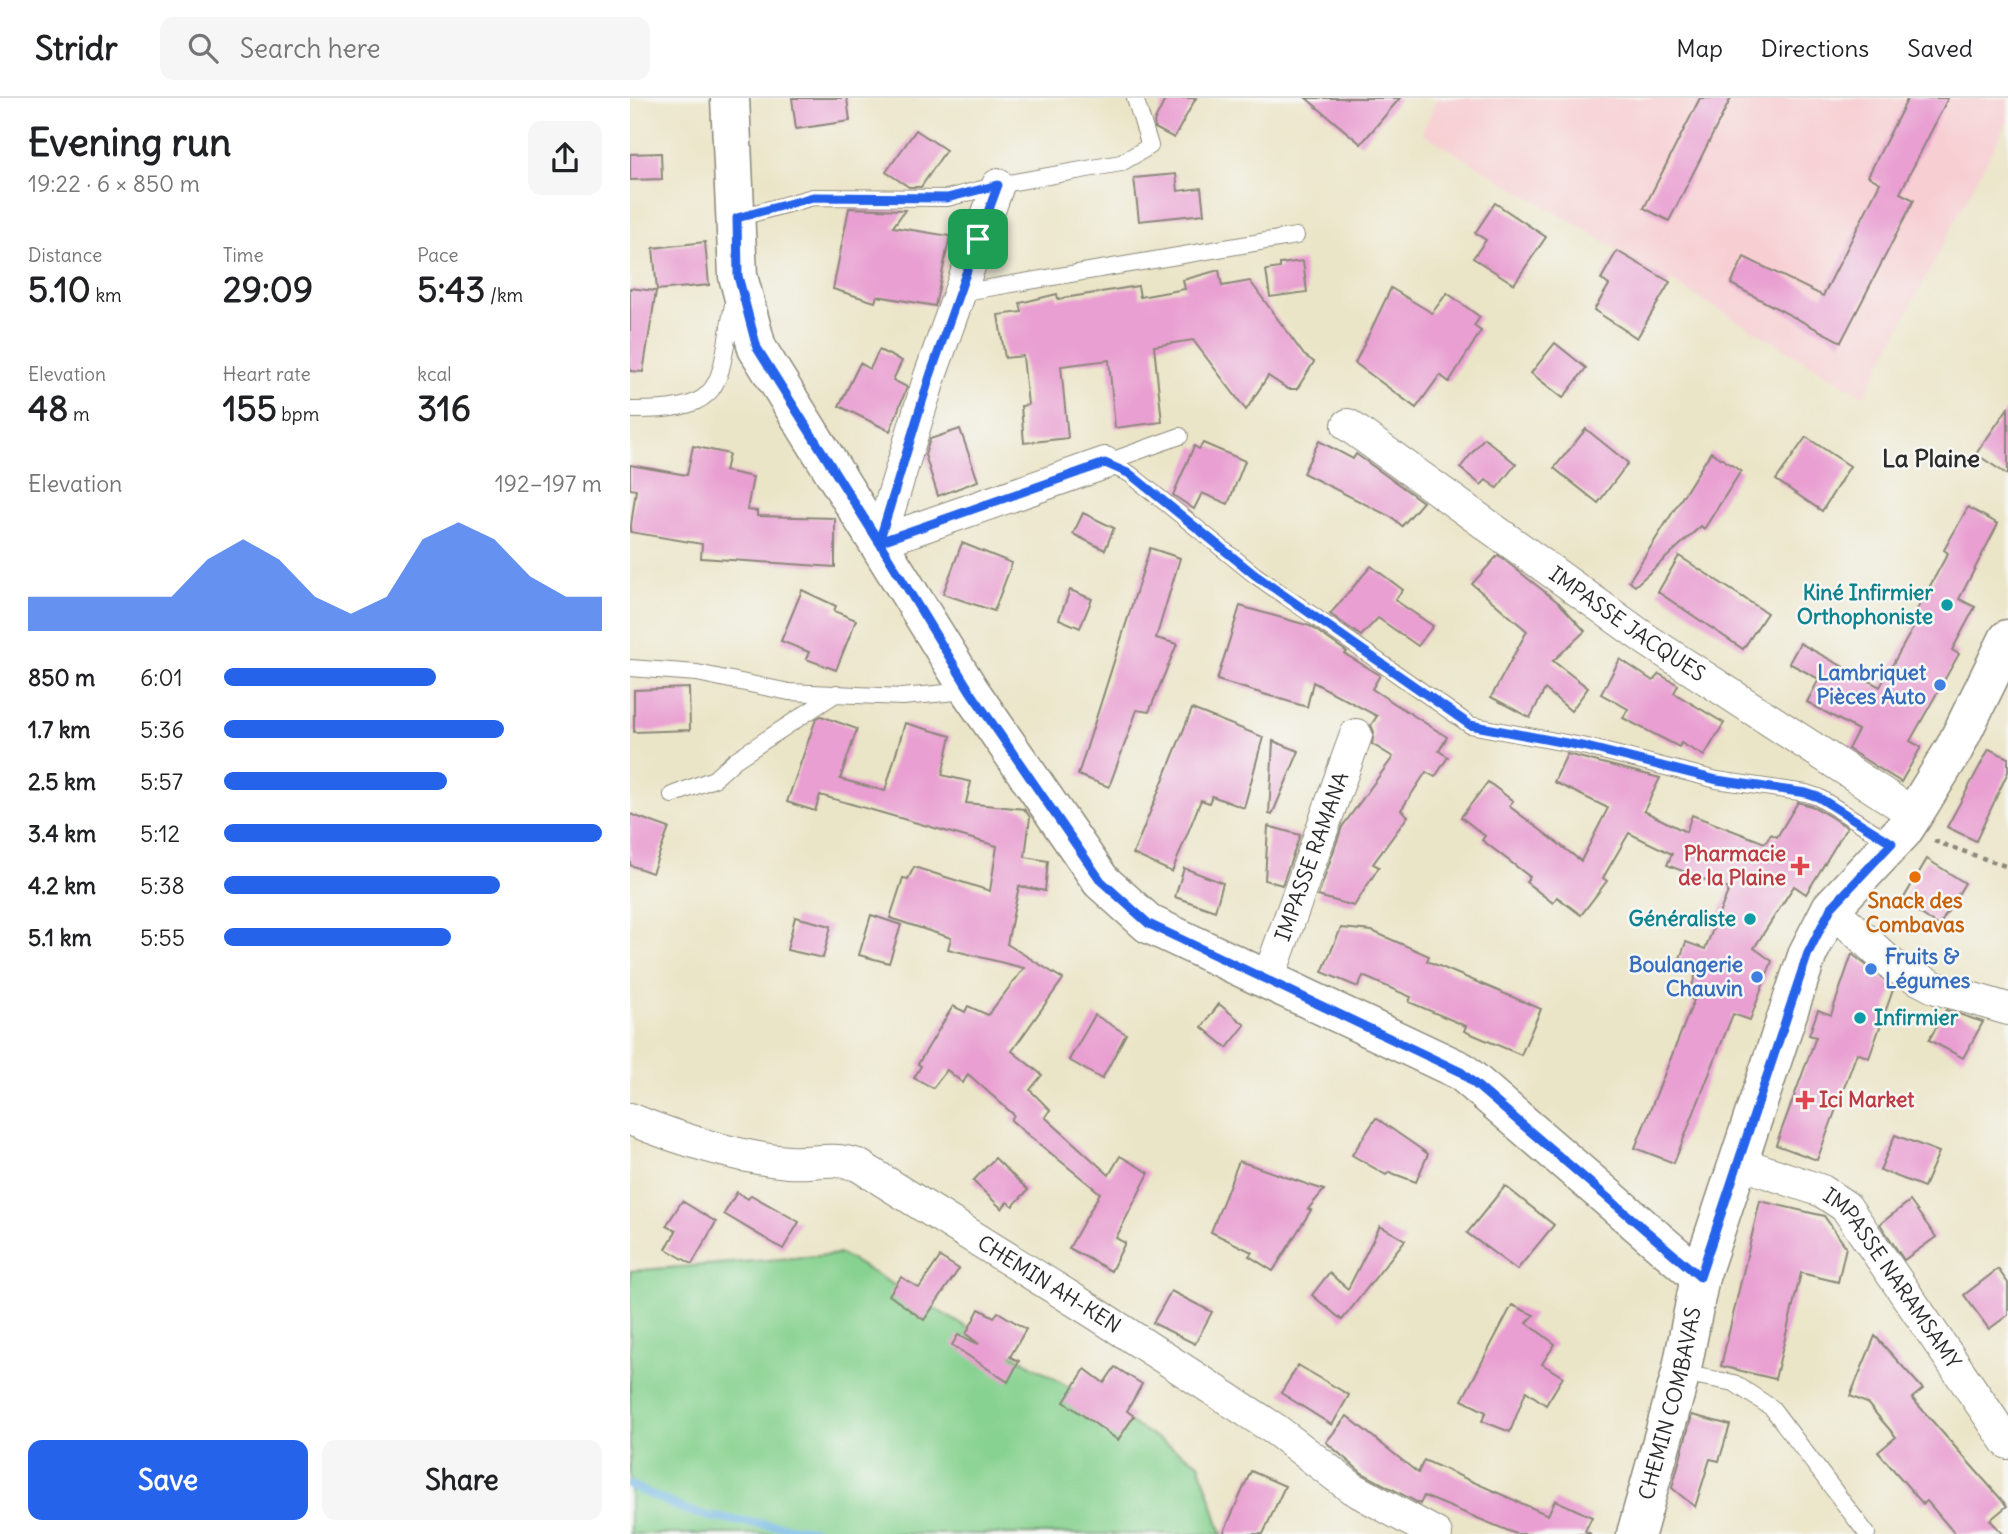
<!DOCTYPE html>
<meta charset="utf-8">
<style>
body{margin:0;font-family:Delius,sans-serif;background:#f6f6f6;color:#202124;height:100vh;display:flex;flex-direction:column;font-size:26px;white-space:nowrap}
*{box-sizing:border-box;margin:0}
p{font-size:23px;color:#757577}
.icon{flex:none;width:38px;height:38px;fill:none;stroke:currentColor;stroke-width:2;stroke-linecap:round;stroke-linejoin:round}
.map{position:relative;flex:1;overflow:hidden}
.details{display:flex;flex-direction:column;background:#fff;width:630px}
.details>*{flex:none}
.pin{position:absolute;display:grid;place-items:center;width:60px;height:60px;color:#fff;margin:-30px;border-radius:14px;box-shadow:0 4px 10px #0006}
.round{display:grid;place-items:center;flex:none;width:74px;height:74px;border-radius:14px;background:#f6f6f6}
.head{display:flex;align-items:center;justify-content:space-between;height:119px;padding:0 28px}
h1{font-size:38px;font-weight:700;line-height:52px}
.figures{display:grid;grid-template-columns:repeat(3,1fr);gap:10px;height:119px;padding:7px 28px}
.figures div{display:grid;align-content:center}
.figures b{font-size:35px;font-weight:700}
.figures small{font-size:19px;font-weight:400}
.figures p{font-size:19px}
.chart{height:196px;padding:14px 28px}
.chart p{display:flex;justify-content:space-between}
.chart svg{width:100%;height:126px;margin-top:7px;fill:#2563eb;opacity:.7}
.cta{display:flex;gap:14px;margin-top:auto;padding:14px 28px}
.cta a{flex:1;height:80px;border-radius:14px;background:#2563eb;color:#fff;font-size:28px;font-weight:700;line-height:80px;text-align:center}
.cta a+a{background:#f6f6f6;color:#202124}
ul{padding:0 28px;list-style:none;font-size:23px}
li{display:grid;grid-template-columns:112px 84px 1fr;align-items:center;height:52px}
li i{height:18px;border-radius:9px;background:#2563eb}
header{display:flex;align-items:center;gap:42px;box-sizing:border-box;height:98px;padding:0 35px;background:#fff;border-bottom:2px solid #e0e0e0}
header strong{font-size:33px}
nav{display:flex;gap:38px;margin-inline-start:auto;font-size:24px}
.search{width:490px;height:63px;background:#f6f6f6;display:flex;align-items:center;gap:18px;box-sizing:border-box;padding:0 24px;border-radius:14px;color:#757577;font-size:26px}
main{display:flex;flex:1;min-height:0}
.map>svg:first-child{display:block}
</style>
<header>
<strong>Stridr</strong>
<div class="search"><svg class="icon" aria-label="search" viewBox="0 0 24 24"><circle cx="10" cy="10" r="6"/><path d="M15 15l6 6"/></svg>Search here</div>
<nav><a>Map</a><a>Directions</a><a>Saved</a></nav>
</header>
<main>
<section class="details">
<div class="head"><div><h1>Evening run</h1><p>19:22 · 6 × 850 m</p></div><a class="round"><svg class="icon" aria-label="share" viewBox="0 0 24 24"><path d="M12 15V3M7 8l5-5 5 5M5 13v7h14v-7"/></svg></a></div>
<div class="figures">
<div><p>Distance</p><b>5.10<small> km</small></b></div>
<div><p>Time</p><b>29:09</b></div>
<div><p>Pace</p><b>5:43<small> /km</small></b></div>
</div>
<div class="figures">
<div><p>Elevation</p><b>48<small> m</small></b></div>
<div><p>Heart rate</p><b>155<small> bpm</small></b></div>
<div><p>kcal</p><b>316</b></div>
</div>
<div class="chart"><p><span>Elevation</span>192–197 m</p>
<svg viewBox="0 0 160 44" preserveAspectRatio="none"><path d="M0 44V32L10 32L20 32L30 32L40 32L50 19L60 12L70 19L80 32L90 38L100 32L110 12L120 6L130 12L140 25L150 32L160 32V44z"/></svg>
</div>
<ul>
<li><b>850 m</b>6:01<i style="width:56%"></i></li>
<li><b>1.7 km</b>5:36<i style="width:74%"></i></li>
<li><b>2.5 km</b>5:57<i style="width:59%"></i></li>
<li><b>3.4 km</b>5:12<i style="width:100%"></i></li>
<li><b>4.2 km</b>5:38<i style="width:73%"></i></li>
<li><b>5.1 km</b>5:55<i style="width:60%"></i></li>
</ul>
<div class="cta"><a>Save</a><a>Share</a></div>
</section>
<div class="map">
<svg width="1378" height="1436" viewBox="0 0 1378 1436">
<rect width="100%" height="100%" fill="#f6f6f2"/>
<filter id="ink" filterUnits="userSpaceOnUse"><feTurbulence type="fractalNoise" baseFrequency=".0143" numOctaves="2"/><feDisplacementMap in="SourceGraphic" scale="14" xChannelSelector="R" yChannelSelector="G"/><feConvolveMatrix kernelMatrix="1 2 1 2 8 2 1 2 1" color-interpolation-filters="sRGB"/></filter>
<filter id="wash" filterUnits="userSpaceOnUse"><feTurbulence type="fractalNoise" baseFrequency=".00686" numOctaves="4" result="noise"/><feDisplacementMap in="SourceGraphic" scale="28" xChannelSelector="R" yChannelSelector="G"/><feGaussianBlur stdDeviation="1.57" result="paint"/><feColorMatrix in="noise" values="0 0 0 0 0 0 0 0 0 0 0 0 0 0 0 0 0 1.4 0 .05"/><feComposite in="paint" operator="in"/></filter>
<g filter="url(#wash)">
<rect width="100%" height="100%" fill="#ebe5c8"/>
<path fill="#f7cfd3" d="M807,0H1378V22L1234,298L792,35Z"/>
<path fill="#87d290" stroke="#597e5e" stroke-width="2" d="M211,1156L569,1365L592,1436H0V1173Z"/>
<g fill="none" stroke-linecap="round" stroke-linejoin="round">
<path stroke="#6cb5e4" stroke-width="9" d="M0,1387L55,1412L81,1419L207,1436"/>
</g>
<g id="blocks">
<g fill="#e99fd1">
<path d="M162,0H217L220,23L166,31Z"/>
<path d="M536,0H566L544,40L525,30L524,24Z"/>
<path d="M676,0H770L731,46Z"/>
<path d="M1070,0H1101L1039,123L1014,110Z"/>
<path d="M1278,0H1318L1270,95L1284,102L1211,244L1101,186L1114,159L1193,198L1250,85L1238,78Z"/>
<path d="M286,32L316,52L291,89H279L256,74Z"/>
<path d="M31,55L32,81L0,82V56Z"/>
<path d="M546,76L548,93L571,90L574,116L509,123L504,80Z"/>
<path d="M865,105L916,139L884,186L843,160L856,142L845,135Z"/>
<path d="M219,110L275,112L263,129L320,138L305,208L247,198L245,204L203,191Z"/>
<path d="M75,144L79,187L27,192L23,150Z"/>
<path d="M987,153L1040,184L1007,240L964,212L979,187L971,181Z"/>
<path d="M673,163L677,194L640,199L636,172L650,170V166Z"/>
<path d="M589,172L592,188L620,183L674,257L684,264L667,291H658L638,278L616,312L563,242L524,248L532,324L485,330L479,262L431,268L438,340L394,345L391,308L398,307L393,258L375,260L368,217L392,214L390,205L427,196L428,201L508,188L510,199L555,191L553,182Z"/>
<path d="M0,190L26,193L13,274L0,273Z"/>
<path d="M761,190L802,215L817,195L850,219L844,228L851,233L819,284L810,277L786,310L725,265Z"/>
<path d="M925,245L956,270L933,300L901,275Z"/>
<path d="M249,252L272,263L263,282L277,289L260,333L209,308L230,265L240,271Z"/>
<path d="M1378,310V377L1346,356Z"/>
<path d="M330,331L348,383L308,398L295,357L300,341Z"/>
<path d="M956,331L998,365L968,405L924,370Z"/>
<path d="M1176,339L1220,368L1192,413L1146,382Z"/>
<path d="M854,340L886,366L867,390L856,382L851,387L830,370Z"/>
<path d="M689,343L723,361L726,356L793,404L772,428L763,420L673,375Z"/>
<path d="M573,345L615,363L598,406L572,395L564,411L543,397L564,348L569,351Z"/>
<path d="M63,348L99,356L95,373L123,379L117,412L127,413V418L205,420V469L71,460L72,446L0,434L6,392L0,391V367L57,377Z"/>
<path d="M1081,354L1111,373L1074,431L1071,428L1005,488L999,483Z"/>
<path d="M1338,409L1368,426L1329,501L1345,509L1322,552L1329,556L1280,643L1291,649L1271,684L1218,651L1228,632L1177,604L1189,581L1159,565L1170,545L1250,589L1283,530L1278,528L1318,455L1314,452Z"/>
<path d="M453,415L484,430L475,452L443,436Z"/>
<path d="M332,445L382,465L364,513L313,496Z"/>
<path d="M520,450L550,460L526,540L547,546L519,614L507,612L479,689L448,677Z"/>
<path d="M868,457L929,505L955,533L923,563L958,590L941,613L915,591L900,620L861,599L897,533L842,486Z"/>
<path d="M1049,458L1137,515L1113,551L1028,494Z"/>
<path d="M741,468L773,492L765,502L803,528L788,548L748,520L731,538L700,516Z"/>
<path d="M172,492L206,508L204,513L226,522L206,572L176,561L179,554L151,543Z"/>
<path d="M440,492L462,501L450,530L429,521Z"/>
<path d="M610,508L680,528L717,554L715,556L750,577L742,591L817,639L809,653L818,659L805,679L796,674L771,712L778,718L743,766L749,769L724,808L688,798L712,729L763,659L742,646L744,634L741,627L747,618L683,584L677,609L587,582Z"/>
<path d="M990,561L1023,583L1029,576L1048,587L1044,595L1094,625L1074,658L1051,645L1049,649L993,620L998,611L971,596Z"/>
<path d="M59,590L60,632L4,634V592Z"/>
<path d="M562,611L633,639L614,710L582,698L579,705L571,702L542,774L503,756Z"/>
<path d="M191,618L227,631L210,681L255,693L275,625L321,638L312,677L341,684L336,705L394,711L400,719L395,759L418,763L415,793L389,788L377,846L433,881L382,953L412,977L400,992L420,1012L415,1019L479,1077L490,1058L519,1075L486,1140L495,1145L481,1173L439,1150L470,1095L392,1032L381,1022L384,1017L338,976L333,985L317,972L303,990L284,980L291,968L288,966L323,908L335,914L338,908L358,917L394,870L318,851L321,840L260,820L273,780L278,781L284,769L360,793L367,748L190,697L185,713L157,704L186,621Z"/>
<path d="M643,643L669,653L642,717L639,716Z"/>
<path d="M1359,651L1378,660V674L1346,743L1317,729Z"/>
<path d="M937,656L1030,680L1014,713L1056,734L1062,717L1135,745L1141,736L1147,739L1168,704L1184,709L1217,729L1176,796L1164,788L1124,850L1142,863L1120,922L1103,916L1044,1065L1005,1050L1064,902L1058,899L1067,873L1048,866L1056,844L1075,851L1099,791L1037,767L1042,756L999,735L973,780L977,783L951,817L927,799L923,805L896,784L900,779L852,742L855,738L831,719L858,684L883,703L879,708L951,763L978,710L924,684Z"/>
<path d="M0,716L39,730L22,775L0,767Z"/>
<path d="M638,728L670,737L652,787L635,782Z"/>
<path d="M1297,761L1335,785L1309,828L1272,803Z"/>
<path d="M554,770L593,785L585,813L545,799Z"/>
<path d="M241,817L271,827L259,865L229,857Z"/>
<path d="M165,819L201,828L193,860L157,852Z"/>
<path d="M711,830L742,833L799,858L797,863L911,911L891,957L834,933L836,928L779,904L781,899L733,878L728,889L692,874Z"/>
<path d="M1222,856L1264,889L1239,960L1227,955L1187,1062L1146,1047L1186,939L1179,937L1188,912L1201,917Z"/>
<path d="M589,906L615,927L597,950L572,929Z"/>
<path d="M1316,912L1353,924L1333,960L1299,942Z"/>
<path d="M465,917L496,936L472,981L439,962Z"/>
<path d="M746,1020L798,1056L786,1084L759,1074L756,1077L722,1057Z"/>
<path d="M1265,1037L1309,1054L1294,1089L1250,1072Z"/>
<path d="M365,1060L398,1092L383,1108L377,1104L372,1111L343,1083Z"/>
<path d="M609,1063L694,1092L678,1111L681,1112L643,1173L619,1158L622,1154L581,1134Z"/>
<path d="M875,1088L924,1127L887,1172L837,1135Z"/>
<path d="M107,1094L118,1101L121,1097L169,1124L153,1151L94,1116Z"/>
<path d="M52,1103L86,1124L62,1166L36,1151L46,1133L36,1128Z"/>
<path d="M1130,1103L1194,1118L1216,1149L1208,1184L1171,1175L1145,1281L1091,1268Z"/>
<path d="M1280,1103L1306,1139L1274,1162L1250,1126Z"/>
<path d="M750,1128L775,1142L712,1222L682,1197L699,1175L718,1191Z"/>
<path d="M310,1159L329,1171L294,1222L259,1197L271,1179L289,1190Z"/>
<path d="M1368,1171L1378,1185V1217L1359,1231L1334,1197Z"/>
<path d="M541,1193L582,1214L565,1246L523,1225Z"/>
<path d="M882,1207L904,1217L897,1225L925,1246L912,1266L933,1279L916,1307L896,1293L880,1334L852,1323L856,1314L832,1302Z"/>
<path d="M349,1211L364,1219L368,1214L396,1231L380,1259L389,1263L378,1284L322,1247L328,1237L349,1246L336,1236Z"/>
<path d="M1245,1238L1293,1291L1282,1300L1377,1408L1360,1422L1373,1436H1325L1297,1403L1293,1406L1248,1354L1266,1339L1237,1305L1220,1298Z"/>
<path d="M668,1267L719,1297L702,1327L651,1295Z"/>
<path d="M485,1269L512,1286L497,1313L504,1318L488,1342L434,1304L455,1271L474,1285Z"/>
<path d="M1062,1317L1100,1327L1089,1363L1080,1361L1065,1409L1042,1390Z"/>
<path d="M717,1318L788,1375L794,1362L918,1417L925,1402L962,1419L955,1433L961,1436H886L794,1398L790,1406L732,1375L696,1344Z"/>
<path d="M621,1373L655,1388L633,1436H593Z"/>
</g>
</g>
</g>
<g filter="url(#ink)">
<use href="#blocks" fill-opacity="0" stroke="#8b887a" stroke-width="2"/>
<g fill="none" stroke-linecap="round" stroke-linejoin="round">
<defs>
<g id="lane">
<path d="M107,120L183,99L317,100L368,87L491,65L520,48L505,0"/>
<path d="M329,195L666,138"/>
<path d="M0,312C100,313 87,287 104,201"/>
<path d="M475,365L500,376L625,477L840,627L957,649L1087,682L1176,695L1188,699L1262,745"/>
<path d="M475,365L550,338"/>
<path d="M0,570L67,575L159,594L272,599L337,593"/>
<path d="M42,697L84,681L105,662L207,595"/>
<path d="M1051,1275L1104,1285L1142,1310L1237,1436"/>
</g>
<g id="street">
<path id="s1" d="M718,327L1017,542L1284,716"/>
<path d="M249,444L300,278L368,87"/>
<path d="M249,444L475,365"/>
<path d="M1201,810L1262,867L1306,890L1378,911"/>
<path id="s2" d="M638,881L726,637"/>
<path id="s3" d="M0,1021C46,1040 109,1060 158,1064C185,1066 198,1058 228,1067L465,1215L646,1332L722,1390L806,1436"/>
<path id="s4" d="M1107,1064L1192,1093L1216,1109L1378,1345"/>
</g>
<g id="secondary">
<path d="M100,0L108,178L127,250L340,593L471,783L519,826L831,973L1070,1179"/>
<path id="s5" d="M1006,1436L1051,1275L1070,1179L1178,855L1201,810L1273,733L1284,716L1324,651L1378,541"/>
</g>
</defs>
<use href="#lane" stroke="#8b887a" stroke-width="18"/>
<use href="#street" stroke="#8b887a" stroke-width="34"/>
<use href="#secondary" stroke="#8b887a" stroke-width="41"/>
<path stroke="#8b887a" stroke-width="4.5" stroke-dasharray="5 5" stroke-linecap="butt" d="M1304,743L1378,769"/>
<use href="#lane" stroke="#fff" stroke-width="16"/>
<use href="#street" stroke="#fff" stroke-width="32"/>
<use href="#secondary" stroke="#fff" stroke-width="38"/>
</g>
</g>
<g fill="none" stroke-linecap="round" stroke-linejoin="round" filter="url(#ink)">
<defs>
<path id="route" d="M348,141L300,278L249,444L340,593L471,783L519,826L831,974L1070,1179L1178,855L1201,810L1262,745L1188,699L1176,695L1087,682L957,649L840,627L625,477L500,376L475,365L249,444L127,250L108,178L107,120L183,99L317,100L368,87L348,141"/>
</defs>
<use href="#route" stroke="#fff" stroke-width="14"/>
<use href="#route" stroke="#2563eb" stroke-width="9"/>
</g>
<g fill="#0f9aa8" stroke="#f6f6f2" stroke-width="2.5">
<circle cx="1317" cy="507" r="7"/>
<circle cx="1120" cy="821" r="7"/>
<circle cx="1230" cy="920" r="7"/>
</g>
<g fill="#3f7fe0" stroke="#f6f6f2" stroke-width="2.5">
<circle cx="1310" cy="587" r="7"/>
<circle cx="1241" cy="871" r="7"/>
<circle cx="1127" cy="879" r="7"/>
</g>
<g fill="#e0444e" stroke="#f6f6f2" stroke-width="2.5">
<path d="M1166.5 757.5h7v7h7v7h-7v7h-7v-7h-7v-7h7z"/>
<path d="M1171.5 991.5h7v7h7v7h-7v7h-7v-7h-7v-7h7z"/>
</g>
<circle fill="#e8710a" stroke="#f6f6f2" stroke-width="2.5" cx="1285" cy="779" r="7"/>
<g text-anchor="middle" stroke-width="5" stroke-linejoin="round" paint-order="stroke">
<g font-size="21" font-weight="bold" fill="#0d838f" stroke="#f6f6f2" text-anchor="end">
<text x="1303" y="502">Kiné Infirmier<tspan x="1303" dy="24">Orthophoniste</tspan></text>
<text x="1106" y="828">Généraliste</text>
<text x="1244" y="927" text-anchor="start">Infirmier</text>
</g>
<g font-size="21" fill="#2b2b2b" stroke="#f6f6f2">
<text dy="7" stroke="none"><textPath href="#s1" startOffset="343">IMPASSE JACQUES</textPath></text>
<text dy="7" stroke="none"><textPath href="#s2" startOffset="130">IMPASSE RAMANA</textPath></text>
<text dy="7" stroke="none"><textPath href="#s4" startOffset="203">IMPASSE NARAMSAMY</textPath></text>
<text dy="7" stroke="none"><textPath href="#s3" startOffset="460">CHEMIN AH-KEN</textPath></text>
<text dy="7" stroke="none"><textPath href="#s5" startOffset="135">CHEMIN COMBAVAS</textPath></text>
</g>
<g font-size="21" font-weight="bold" fill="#366cbe" stroke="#f6f6f2" text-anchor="end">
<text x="1296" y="582">Lambriquet<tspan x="1296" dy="24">Pièces Auto</tspan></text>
<text x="1255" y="866" text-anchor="start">Fruits &amp;<tspan x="1255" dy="24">Légumes</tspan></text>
<text x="1113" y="874">Boulangerie<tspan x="1113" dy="24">Chauvin</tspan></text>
</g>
<g font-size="21" font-weight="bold" fill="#be3a42" stroke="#f6f6f2" text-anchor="end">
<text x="1156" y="763">Pharmacie<tspan x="1156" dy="24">de la Plaine</tspan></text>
<text x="1189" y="1009" text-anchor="start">Ici Market</text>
</g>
<g font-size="21" font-weight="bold" fill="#c56008" stroke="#f6f6f2">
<text x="1285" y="810">Snack des<tspan x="1285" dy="24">Combavas</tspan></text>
</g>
<g font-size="24" font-weight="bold" fill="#2b2b2b" stroke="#f6f6f2">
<text x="1301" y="369">La Plaine</text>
</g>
</g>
</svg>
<div class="pin" style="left:348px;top:141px;background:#1e9e55"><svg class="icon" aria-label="arrive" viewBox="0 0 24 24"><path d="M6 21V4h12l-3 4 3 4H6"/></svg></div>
</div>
</main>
